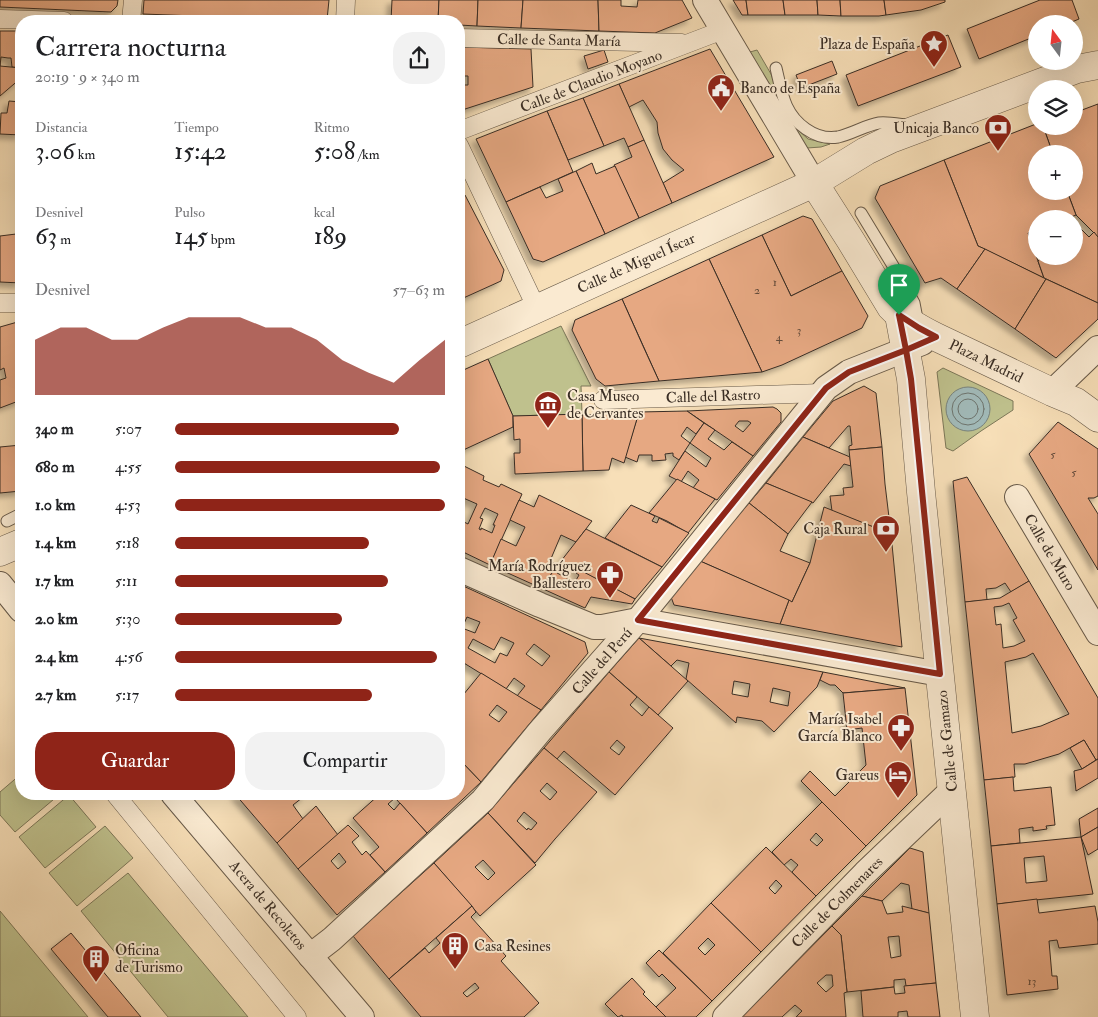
<!DOCTYPE html>
<html lang="es">
<meta charset="utf-8">
<style>
body{margin:0;font-family:"IM FELL Double Pica",serif;background:#f2f2f2;color:#202124;height:100vh;display:flex;flex-direction:column;font-size:19px;white-space:nowrap}
*{box-sizing:border-box;margin:0}
p{font-size:16px;color:#757577}
.icon{flex:none;width:28px;height:28px;fill:none;stroke:currentColor;stroke-width:2;stroke-linecap:round;stroke-linejoin:round}
.map{position:relative;flex:1;overflow:hidden}
.sheet{position:absolute;left:15px;top:15px;width:450px;height:785px;display:flex;flex-direction:column;background:#fff;border-radius:20px;box-shadow:0 5px 20px #0002}
.sheet>*{flex:none}
.needle{width:32px;rotate:345deg}
.controls{position:absolute;left:1028px;top:15px;display:grid;gap:10px}
.controls a{display:grid;place-items:center;width:55px;height:55px;border-radius:50%;background:#fff;box-shadow:0 5px 20px #0002;font-size:25px}
.pin{position:absolute;display:grid;place-items:center;width:42px;height:42px;color:#fff;margin:-51px -21px;border-radius:50% 50% 50% 0;rotate:-45deg;box-shadow:0 0 5px #0007}
.pin .icon{rotate:45deg}
.round{display:grid;place-items:center;flex:none;width:52px;height:52px;border-radius:20px;background:#f2f2f2}
.overview{display:flex;align-items:center;justify-content:space-between;height:85px;padding:0 20px}
h1{font-size:28px;font-weight:600;line-height:38px}
.metrics{display:grid;grid-template-columns:repeat(3,1fr);gap:8px;height:85px;padding:5px 20px}
.metrics div{display:grid;align-content:center}
.metrics b{font-size:25px;font-weight:600}
.metrics small{font-size:14px;font-weight:400}
.metrics p{font-size:14px}
.chart{height:140px;padding:10px 20px}
.chart p{display:flex;justify-content:space-between}
.chart svg{width:100%;height:90px;margin-top:5px;fill:#8f2418;opacity:.7}
.cta{display:flex;gap:10px;margin-top:auto;padding:10px 20px}
.cta a{flex:1;height:58px;border-radius:20px;background:#8f2418;color:#fff;font-size:20px;font-weight:600;line-height:58px;text-align:center}
.cta a+a{background:#f2f2f2;color:#202124}
ul{padding:0 20px;list-style:none;font-size:16px}
li{display:grid;grid-template-columns:80px 60px 1fr;align-items:center;height:38px}
li i{height:12px;border-radius:6px;background:#8f2418}
.map>svg:first-child{display:block}
</style>
<div class="map">
<svg width="1098" height="1017" viewBox="0 0 1098 1017">
<defs>
<filter id="shadow"><feDropShadow dx="-4.5" dy="4.5" stdDeviation="2.5" flood-color="#0004"/></filter>
</defs>
<rect width="100%" height="100%" fill="#f7dfb8"/>
<filter id="stains"><feTurbulence type="fractalNoise" baseFrequency=".004" numOctaves="4"/><feColorMatrix values="0 0 0 0 .2 0 0 0 0 .09 0 0 0 0 .02 0 0 0 .5 -.17"/></filter>
<radialGradient id="worn" r=".72"><stop offset=".6" stop-color="#630" stop-opacity="0"/><stop offset="1" stop-color="#630" stop-opacity=".3"/></radialGradient>
<g fill="#bfc18d" stroke="#7c7758">
<path d="M757,50L771,74L785,111L797,129L808,139L830,144L821,147L807,148L743,54Z"/>
<path d="M561,326L591,386H581L582,414L513,416L488,359Z"/>
<path d="M943,368L1013,401V410L981,431L953,451L946,448L937,372Z"/>
<path d="M21,774V794H60L15,832L0,815V792Z"/>
<path d="M69,795L96,827L45,868L19,837Z"/>
<path d="M105,826L133,858L77,906L49,873Z"/>
<path d="M128,873L239,1006L248,1017H168L81,911Z"/>
<path d="M0,911L88,1017H0Z"/>
</g>
<circle fill="#a1bab9" stroke="#77827d" cx="968" cy="409" r="22"/>
<g fill="none" stroke-linecap="round" stroke-linejoin="round">
<g stroke="#6d746e" stroke-width="1">
<circle cx="968" cy="409" r="16"/>
<circle cx="968" cy="409" r="10"/>
</g>
</g>
<g fill="#e6a882" stroke="#392d24" fill-rule="evenodd" filter="url(#shadow)">
<path d="M0,0H118L117,6L111,12L0,7Z"/>
<path d="M144,0H329L327,20L326,21L143,14Z"/>
<path d="M392,0H439L438,21H391Z"/>
<path d="M439,0H478L477,26L459,25V21H438Z"/>
<path d="M478,0H523L521,28L477,26Z"/>
<path d="M523,0H598L599,31L521,28Z"/>
<path d="M598,0H621V6L637,7L638,0H682L692,18L655,33L599,31Z"/>
<path d="M733,0H746L748,15H742Z"/>
<path d="M746,0H783L785,15H748Z"/>
<path d="M783,0H817L818,15H785Z"/>
<path d="M817,0H840L841,16L818,15Z"/>
<path d="M840,0H884L886,15L879,16H841Z"/>
<path d="M884,0H945V2L921,10L886,15Z"/>
<path d="M1040,0H1072L1079,19L1067,24H1036V36L979,59L967,29Z"/>
<path d="M0,31H21V68L12,67L11,58H8L1,57L0,66Z"/>
<path d="M948,35L961,67L858,106L846,75Z"/>
<path d="M459,47L531,49L533,87L459,111V85H468V76H459Z"/>
<path d="M710,49L774,157L672,203L663,183L684,170L672,160L663,149L658,133L657,122L643,100L629,107L619,84Z"/>
<path d="M604,50L608,62L588,69L584,56Z"/>
<path d="M832,61L837,74L801,88L796,75Z"/>
<path d="M0,66L21,68V78L0,96Z"/>
<path d="M619,84L644,140L628,147L624,138L604,146L583,98Z"/>
<path d="M583,98L604,146L568,160L547,111Z"/>
<path d="M9,101L21,102V135L0,134L1,113H7Z"/>
<path d="M1098,104V237L1076,215L1067,191H1074V154H1053L1043,126H1074V113Z"/>
<path d="M547,111L573,172L506,202L476,139Z"/>
<path d="M1036,124V126H1043L1053,154H1036V191H1067L1076,215L1066,219H1036V230L1028,233L1044,278L978,246L944,160Z"/>
<path d="M644,140L672,203L639,218L614,165L632,157L628,147Z"/>
<path d="M944,160L978,246L985,249L957,289L941,278L925,283L875,198L880,186Z"/>
<path d="M592,163L596,174L615,166L639,218L605,234L576,171Z"/>
<path d="M576,171L605,234L543,262L533,259L506,202L540,187L546,198L563,191L558,179Z"/>
<path d="M465,195L504,270L501,281L459,300V198Z"/>
<path d="M803,216L812,219L842,271L791,296L762,235Z"/>
<path d="M1077,225L1089,237L1094,232L1098,237V303L1044,278L1038,261L1043,256H1074V228Z"/>
<path d="M16,234L17,255L21,254V283L0,282V236Z"/>
<path d="M762,235L791,296L842,271L868,316L862,328L782,365L762,372L709,259Z"/>
<path d="M985,249L1046,279L1015,329L957,289Z"/>
<path d="M709,259L762,372L659,381L622,299Z"/>
<path d="M1046,279L1098,303V319L1056,358L1015,329Z"/>
<path d="M622,299L643,346L659,381L605,386L596,379L572,330L575,320Z"/>
<path d="M21,321V400L0,408V380L6,378L4,368L0,370V327Z"/>
<path d="M488,359L513,416V427L459,452V436L464,421L459,409V372Z"/>
<path d="M864,386L876,393L882,447L849,450V446L852,445L850,426H848L829,448L803,437L833,401Z"/>
<path d="M773,407L777,409L781,413V422L753,456L687,411ZM739,421H748L751,423L743,432L735,426Z"/>
<path d="M459,409L464,421L459,436Z"/>
<path d="M687,411L704,423L696,434L687,427L681,436L690,443L679,460L673,456V453L665,454L666,460L652,461V455H639L637,462L625,457L639,412Z"/>
<path d="M639,412L624,463L612,458L609,470L583,471L582,415Z"/>
<path d="M582,414L583,471L515,474L514,453H520V439L514,440L513,416Z"/>
<path d="M1058,422L1098,449V496L1094,498H1088L1098,514V570L1029,454Z"/>
<path d="M704,423L715,430L708,439L724,450L732,442L753,456L717,500L693,488L699,480L688,471L681,482L669,476L685,451L706,467L711,458L690,443Z"/>
<path d="M803,437L850,457L851,466L844,464L813,503L766,483Z"/>
<path d="M21,445V491L0,493V447Z"/>
<path d="M882,447L885,484L891,534L832,511L830,496L844,495L843,488L853,487L849,450Z"/>
<path d="M464,466L484,476L483,480L499,487L501,484L522,494L490,565L459,550V518L463,520L462,521L468,524L477,504L461,497L459,503V476ZM485,508L498,514L493,525H495L492,533L481,528V530L479,529L483,519L480,518Z"/>
<path d="M967,477L1029,581L1011,592L1005,583L996,588L986,589L987,600L965,602L953,481Z"/>
<path d="M677,479L715,499L688,533L667,521L649,513Z"/>
<path d="M766,483L812,502L788,534L749,503Z"/>
<path d="M539,495L592,521L576,542L561,535L550,561L558,565L541,588L490,565L501,539L516,546L525,527L510,520L519,500L534,507Z"/>
<path d="M749,503L788,534L780,551L810,563L792,602L700,561Z"/>
<path d="M631,505L655,516L652,521L657,523L659,518L689,533L662,567L605,538Z"/>
<path d="M824,507L891,534L902,647L780,624L789,600L792,602L810,563Z"/>
<path d="M586,529L662,567L635,599L561,561Z"/>
<path d="M700,561L789,600L780,624L674,605L671,597Z"/>
<path d="M555,569L558,570L557,573L575,582L579,575L576,573L578,569L635,599L632,604L591,597L585,608L541,588Z"/>
<path d="M1029,581L1098,698V759L1096,760L1084,740L1059,754L1025,764H1014L1015,777L984,780L965,602L1000,598ZM1009,603L1017,618L1013,620L1025,641L1014,646L1003,648L1001,624L996,625L994,607L1002,606ZM1033,653L1069,714L1041,726L1012,733L1005,662L1026,657Z"/>
<path d="M459,584L585,642L588,653L541,710L517,696L525,686L514,678L506,689L459,660ZM467,617L480,622L475,633L462,628ZM501,637L514,643L507,656L500,653L495,663L468,648L473,639L494,650ZM534,644L550,656L542,666L526,654Z"/>
<path d="M639,638L742,657L823,672L817,687L774,732L762,721L737,717L736,723L686,679L689,663L677,660L671,666ZM734,681L750,684L748,697L732,694ZM773,688L790,692L788,706L770,702Z"/>
<path d="M639,638L688,681L658,715L609,672Z"/>
<path d="M609,672L637,697L630,705L642,716L649,707L673,728L615,795L564,751L557,759L544,748ZM617,740L625,747L619,755L610,748Z"/>
<path d="M823,672L859,679L905,688L843,693L835,685H830L820,680Z"/>
<path d="M481,673L541,710L481,782L459,759V727L463,722L459,719V700ZM497,705L507,712L499,722L489,715Z"/>
<path d="M905,688L917,795L866,846L801,781L810,771L835,796L866,765L862,728L847,730L843,693Z"/>
<path d="M1084,740L1096,760L1082,769L1070,748Z"/>
<path d="M544,748L597,792L555,839L535,863L488,813ZM547,783L557,792L550,800L540,791ZM524,812L537,823L531,830L528,828L527,830L517,821Z"/>
<path d="M459,759L481,782L427,833L396,799L402,794H459Z"/>
<path d="M1098,759V778L1076,791L1074,771L1082,769Z"/>
<path d="M1013,777L1014,791L1051,787L1055,825L1046,826L1047,829L1033,831V827L1019,829L1020,843L991,846L984,780Z"/>
<path d="M235,794H307L293,805L303,819L277,843Z"/>
<path d="M380,794H391L395,798L388,804L394,810L400,803L427,833L385,872L370,855L379,847L353,818Z"/>
<path d="M822,802L866,846L816,896L792,872L798,865L791,859L784,865L772,852ZM816,833L823,840L817,846L810,840Z"/>
<path d="M316,806L338,835L298,869L277,843Z"/>
<path d="M1098,808V827L1081,837L1079,819Z"/>
<path d="M488,813L536,865L480,916L434,863ZM483,860L495,873L488,880L475,867Z"/>
<path d="M348,825L359,836L352,842L362,855L366,851L385,872L337,915L298,869ZM339,853L346,862L338,869L331,861Z"/>
<path d="M1098,827V849L1088,855L1081,837Z"/>
<path d="M1081,837L1093,894L997,904L991,846ZM1044,856L1047,881L1026,883L1024,858Z"/>
<path d="M766,847L816,896L761,952L711,903ZM776,880L782,886L775,894L769,888Z"/>
<path d="M910,848L923,852L929,913L912,909L909,885L901,883L882,901L862,896Z"/>
<path d="M434,863L472,906L389,979L353,936Z"/>
<path d="M862,896L882,901L887,914L903,912L902,906L929,913L936,983L906,986L905,979L894,980V987L847,992L841,935L832,926ZM899,936L901,956L891,958L888,937Z"/>
<path d="M1037,899L1039,913L1095,906L1098,922V944L1059,948L1057,940L1049,941L1052,976H1057L1058,989L1007,995L997,904Z"/>
<path d="M711,903L761,952L712,1001L663,953ZM708,938L715,945L705,955L698,948Z"/>
<path d="M472,906L476,912L471,917L506,956L501,961L539,1003L524,1017H421L389,979L425,948L429,953L440,943L436,938ZM475,983L479,988L467,997L463,993Z"/>
<path d="M832,926L841,935L847,992L844,993L846,1017H796L802,1011L795,1005L782,1017H742ZM826,975H832L833,986L826,992L817,983Z"/>
<path d="M71,933L141,1017H108L51,949Z"/>
<path d="M659,950L712,1001L696,1017H666L656,1007L676,988L662,974L659,977L646,963Z"/>
<path d="M632,978L645,992L643,994L666,1017H623L622,1015L618,1017L605,1004Z"/>
<path d="M936,983L940,1017H908L907,1011L898,1012V1017H863L861,991L894,987L895,994L905,993L904,986Z"/>
</g>
<g fill="none" stroke-linecap="round" stroke-linejoin="round">
<defs>
<g id="service">
<path d="M776,68C782,93 784,114 806,129C816,136 826,139 838,137C852,134 866,125 879,123C887,122 898,124 906,125"/>
<path d="M861,213L898,274L914,303L918,324"/>
<path d="M7,521L21,514"/>
</g>
<g id="pedestrian">
<path d="M0,19L64,21"/>
<path d="M131,21L133,0"/>
<path d="M345,21L346,0"/>
<path d="M459,38L682,43"/>
<path d="M459,131L723,30"/>
<path d="M459,145L537,309"/>
<path d="M0,303H21"/>
<path d="M603,400L822,393"/>
<path d="M115,794L297,1017"/>
</g>
<g id="minor">
<path d="M705,0L814,183"/>
<path d="M1052,392L1098,348"/>
<path d="M1017,497L1098,633"/>
<path d="M459,569L540,605L594,627H602L638,620L940,674"/>
<path d="M0,584L21,610"/>
<path d="M173,794L362,1017"/>
<path d="M310,956L332,939L483,800L540,731L638,620L826,388L849,372L922,343"/>
<path d="M725,1017L865,873L952,790"/>
</g>
<g id="tertiary">
<path d="M814,183L851,241L891,307C903,320 920,329 936,337L1052,392L1076,402L1098,418"/>
<path d="M899,315L911,379L921,492L975,1017"/>
<path d="M459,344L814,183L866,151L891,139L1077,69L1098,65"/>
<path d="M0,552L21,543"/>
</g>
</defs>
<use href="#service" stroke="#685a49" stroke-width="13"/>
<use href="#pedestrian" stroke="#685a49" stroke-width="19"/>
<use href="#minor" stroke="#685a49" stroke-width="26"/>
<use href="#tertiary" stroke="#685a49" stroke-width="29"/>
<use href="#service" stroke="#faead1" stroke-width="11"/>
<use href="#pedestrian" stroke="#faead1" stroke-width="18"/>
<use href="#minor" stroke="#faead1" stroke-width="24"/>
<use href="#tertiary" stroke="#faead1" stroke-width="28"/>
</g>
<g fill="none" stroke-linecap="round" stroke-linejoin="round">
<defs>
<path id="route" d="M899,315L906,350L849,372L826,388L638,620L940,674L911,379L906,350L936,337L919,328L899,315"/>
</defs>
<use href="#route" stroke="#fff" stroke-width="10"/>
<use href="#route" stroke="#8f2418" stroke-width="6"/>
</g>
<defs>
<symbol id="sight-pin" viewBox="-11 -11 22 30"><path d="M0 17L-7.5 6A9.5 9.5 0 1 1 7.5 6Z" fill="#8f2418" stroke="#faead1"/><path d="M0-6L1.8-2.2L6-1.7L2.9 1.2L3.7 5.4L0 3.3L-3.7 5.4L-2.9 1.2L-6-1.7L-1.8-2.2Z" fill="#fff"/></symbol>
<symbol id="civic-pin" viewBox="-11 -11 22 30"><path d="M0 17L-7.5 6A9.5 9.5 0 1 1 7.5 6Z" fill="#8f2418" stroke="#faead1"/><path d="M-.6-6.5H3V-4.5H.6V-3L4-1V1h2V6H-6V1h2V-1L-.6-3ZM-1.2 2.5V6h2.4V2.5Z" fill="#fff"/></symbol>
<symbol id="bank-pin" viewBox="-11 -11 22 30"><path d="M0 17L-7.5 6A9.5 9.5 0 1 1 7.5 6Z" fill="#8f2418" stroke="#faead1"/><path d="M-6-4H6V4H-6ZM0-2.3a2.3 2.3 0 1 0 0 4.6a2.3 2.3 0 1 0 0-4.6Z" fill="#fff"/></symbol>
<symbol id="museum-pin" viewBox="-11 -11 22 30"><path d="M0 17L-7.5 6A9.5 9.5 0 1 1 7.5 6Z" fill="#8f2418" stroke="#faead1"/><path d="M0-6L6-3V-2H-6V-3ZM-5-1h2V3h-2ZM-1-1h2V3h-2ZM3-1h2V3H3ZM-6 4H6V6H-6Z" fill="#fff"/></symbol>
<symbol id="pharmacy-pin" viewBox="-11 -11 22 30"><path d="M0 17L-7.5 6A9.5 9.5 0 1 1 7.5 6Z" fill="#8f2418" stroke="#faead1"/><path d="M-2-6h4v4h4v4h-4v4h-4v-4h-4v-4h4Z" fill="#fff"/></symbol>
<symbol id="hotel-pin" viewBox="-11 -11 22 30"><path d="M0 17L-7.5 6A9.5 9.5 0 1 1 7.5 6Z" fill="#8f2418" stroke="#faead1"/><path d="M-6-4.5h1.5V1H6V5H4.5V3h-9V5H-6ZM-4 0a1.8 1.8 0 1 1 3.6 0ZM.5 0V-2.5h3Q6-2.5 6 0Z" fill="#fff"/></symbol>
<symbol id="building-pin" viewBox="-11 -11 22 30"><path d="M0 17L-7.5 6A9.5 9.5 0 1 1 7.5 6Z" fill="#8f2418" stroke="#faead1"/><path d="M-4-6H4V6H1V3H-1V6H-4ZM-2.5-4.3h1.7v1.8h-1.7ZM.8-4.3h1.7v1.8H.8ZM-2.5-1h1.7V.8h-1.7ZM.8-1h1.7V.8H.8Z" fill="#fff"/></symbol>
</defs>
<g fill-rule="evenodd">
<use href="#sight-pin" x="918" y="28" width="32" height="43"/>
<use href="#civic-pin" x="705" y="72" width="32" height="43"/>
<use href="#bank-pin" x="982" y="112" width="32" height="43"/>
<use href="#museum-pin" x="532" y="389" width="32" height="43"/>
<use href="#bank-pin" x="870" y="513" width="32" height="43"/>
<use href="#pharmacy-pin" x="594" y="559" width="32" height="43"/>
<use href="#pharmacy-pin" x="885" y="712" width="32" height="43"/>
<use href="#hotel-pin" x="882" y="759" width="32" height="43"/>
<use href="#building-pin" x="439" y="930" width="32" height="43"/>
<use href="#building-pin" x="80" y="943" width="32" height="43"/>
</g>
<g text-anchor="middle" stroke-width="4" stroke-linejoin="round" paint-order="stroke">
<g font-size="12" fill="#644c3c">
<text x="775" y="286">1</text>
<text x="757" y="294">2</text>
<text x="799" y="334">3</text>
<text x="779" y="341">4</text>
<text x="1053" y="458">5</text>
<text x="1074" y="476">5</text>
<text x="1032" y="985">13</text>
</g>
<g font-size="15" fill="#392d24" stroke="#faead1">
<text transform="translate(559 40) rotate(1)" y="5">Calle de Santa María</text>
<text transform="translate(591 81) rotate(-21)" y="5">Calle de Claudio Moyano</text>
<text transform="translate(636 263) rotate(-24)" y="5">Calle de Miguel Íscar</text>
<text transform="translate(986 361) rotate(26)" y="5">Plaza Madrid</text>
<text transform="translate(713 396) rotate(-2)" y="5">Calle del Rastro</text>
<text transform="translate(1050 552) rotate(59)" y="5">Calle de Muro</text>
<text transform="translate(602 661) rotate(-49)" y="5">Calle del Perú</text>
<text transform="translate(947 741) rotate(-96)" y="5">Calle de Gamazo</text>
<text transform="translate(837 902) rotate(-45)" y="5">Calle de Colmenares</text>
<text transform="translate(268 905) rotate(50)" y="5">Acera de Recoletos</text>
</g>
<g font-size="15" fill="#392d24" stroke="#faead1" text-anchor="end">
<text x="915" y="49">Plaza de España</text>
<text x="740" y="93" text-anchor="start">Banco de España</text>
<text x="979" y="133">Unicaja Banco</text>
<text x="567" y="401" text-anchor="start">Casa Museo<tspan x="567" dy="17">de Cervantes</tspan></text>
<text x="867" y="534">Caja Rural</text>
<text x="591" y="571">María Rodríguez<tspan x="591" dy="17">Ballestero</tspan></text>
<text x="882" y="724">María Isabel<tspan x="882" dy="17">García Blanco</tspan></text>
<text x="879" y="780">Gareus</text>
<text x="474" y="951" text-anchor="start">Casa Resines</text>
<text x="115" y="955" text-anchor="start">Oficina<tspan x="115" dy="17">de Turismo</tspan></text>
</g>
</g>
<rect width="100%" height="100%" filter="url(#stains)"/>
<rect width="100%" height="100%" fill="url(#worn)"/>
</svg>
<div class="controls">
<a><svg class="needle" viewBox="-14 -14 28 28"><path d="M0-13l5 13h-10z" fill="#e53935"/><path d="M0 13l5-13h-10z" fill="#757577"/></svg></a>
<a><svg class="icon" aria-label="layers" viewBox="0 0 24 24"><path d="M12 4l9 5-9 5-9-5zM3 14l9 5 9-5"/></svg></a>
<a>+</a>
<a>−</a>
</div>
<div class="pin" style="left:899px;top:315px;background:#1e9e55"><svg class="icon" aria-label="arrive" viewBox="0 0 24 24"><path d="M6 21V4h12l-3 4 3 4H6"/></svg></div>
<section class="sheet">
<div class="overview"><div><h1>Carrera nocturna</h1><p>20:19 · 9 × 340 m</p></div><a class="round"><svg class="icon" aria-label="share" viewBox="0 0 24 24"><path d="M12 15V3M7 8l5-5 5 5M5 13v7h14v-7"/></svg></a></div>
<div class="metrics">
<div><p>Distancia</p><b>3.06<small> km</small></b></div>
<div><p>Tiempo</p><b>15:42</b></div>
<div><p>Ritmo</p><b>5:08<small> /km</small></b></div>
</div>
<div class="metrics">
<div><p>Desnivel</p><b>63<small> m</small></b></div>
<div><p>Pulso</p><b>145<small> bpm</small></b></div>
<div><p>kcal</p><b>189</b></div>
</div>
<div class="chart"><p><span>Desnivel</span>57–63 m</p>
<svg viewBox="0 0 160 44" preserveAspectRatio="none"><path d="M0 44V17L10 11L20 11L30 17L40 17L50 11L60 6L70 6L80 6L90 11L100 11L110 17L120 27L130 33L140 38L150 27L160 17V44z"/></svg>
</div>
<ul>
<li><b>340 m</b>5:07<i style="width:83%"></i></li>
<li><b>680 m</b>4:55<i style="width:98%"></i></li>
<li><b>1.0 km</b>4:53<i style="width:100%"></i></li>
<li><b>1.4 km</b>5:18<i style="width:72%"></i></li>
<li><b>1.7 km</b>5:11<i style="width:79%"></i></li>
<li><b>2.0 km</b>5:30<i style="width:62%"></i></li>
<li><b>2.4 km</b>4:56<i style="width:97%"></i></li>
<li><b>2.7 km</b>5:17<i style="width:73%"></i></li>
</ul>
<div class="cta"><a>Guardar</a><a>Compartir</a></div>
</section>
</div>
